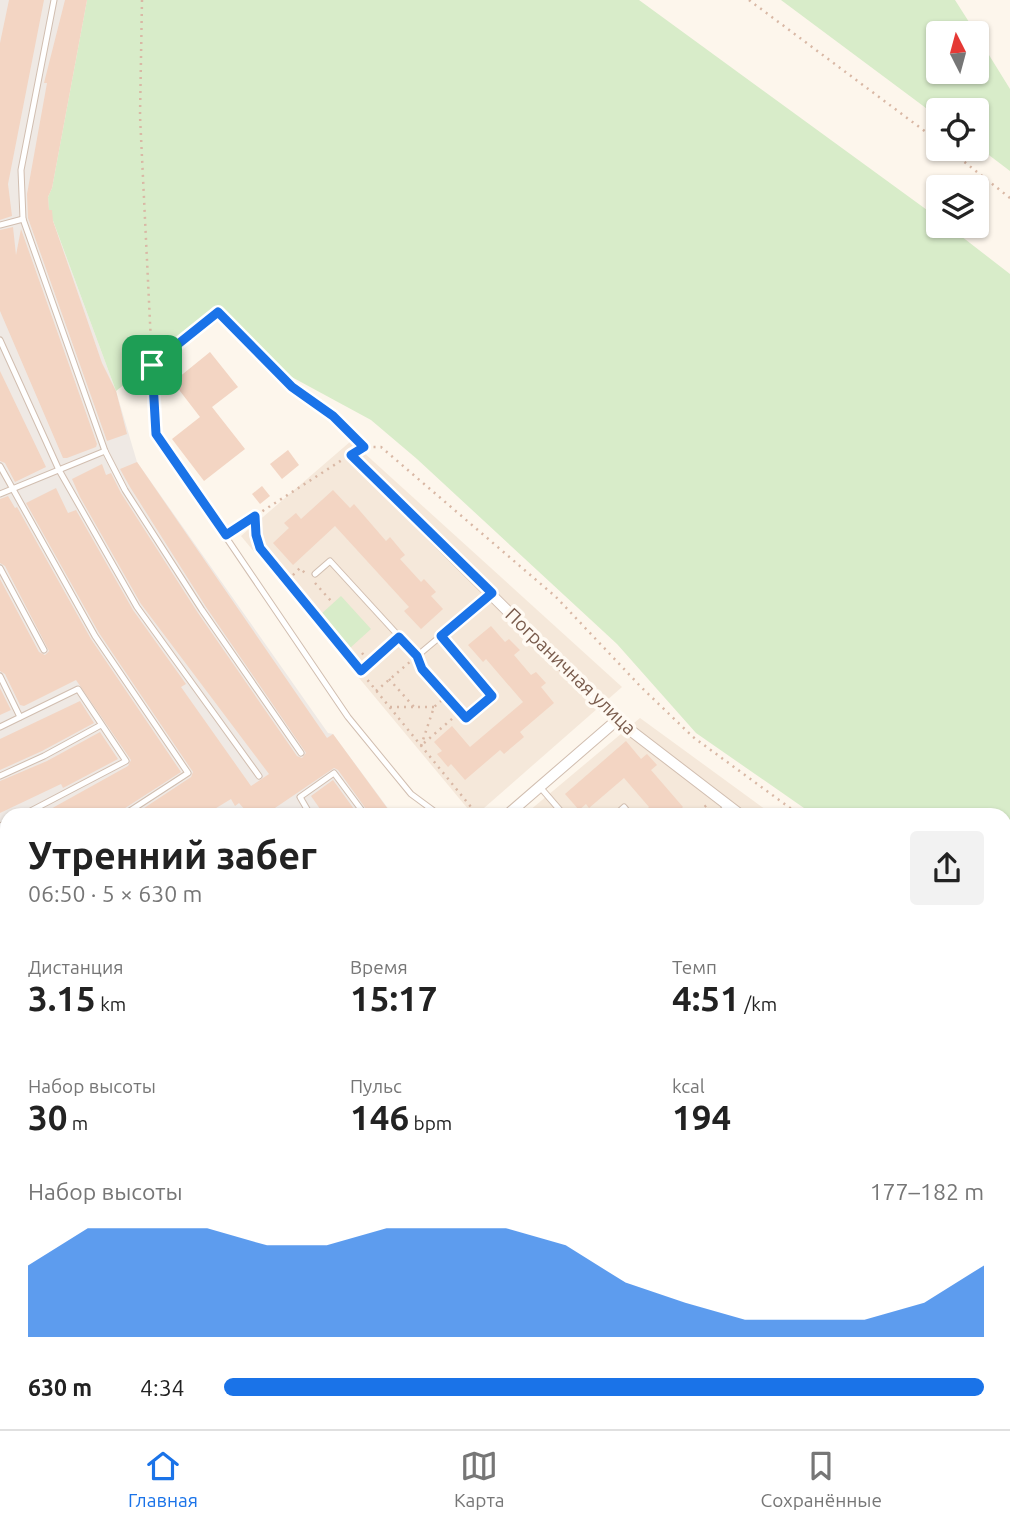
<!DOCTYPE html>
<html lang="ru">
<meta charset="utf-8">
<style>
body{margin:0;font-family:Ubuntu,sans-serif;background:#f2f2f2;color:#222;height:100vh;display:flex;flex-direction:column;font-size:26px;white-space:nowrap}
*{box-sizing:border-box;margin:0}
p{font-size:23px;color:#767676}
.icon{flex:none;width:38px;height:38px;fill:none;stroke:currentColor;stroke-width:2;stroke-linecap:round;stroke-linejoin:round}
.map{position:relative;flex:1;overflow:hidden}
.side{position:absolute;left:0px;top:808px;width:1012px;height:621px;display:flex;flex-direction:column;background:#fff;border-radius:21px 21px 0 0;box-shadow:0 2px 5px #0004}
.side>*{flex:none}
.needle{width:46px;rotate:354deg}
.tools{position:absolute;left:926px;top:21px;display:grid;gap:14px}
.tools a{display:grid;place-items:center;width:63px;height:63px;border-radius:7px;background:#fff;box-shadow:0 2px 5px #0004;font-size:35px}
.pin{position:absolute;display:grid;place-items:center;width:60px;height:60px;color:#fff;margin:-30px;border-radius:14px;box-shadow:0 4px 10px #0006}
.round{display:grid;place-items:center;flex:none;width:74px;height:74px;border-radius:7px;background:#f2f2f2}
.summary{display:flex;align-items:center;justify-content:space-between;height:119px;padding:0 28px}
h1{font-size:38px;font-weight:600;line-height:52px}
.metrics{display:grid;grid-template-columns:repeat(3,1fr);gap:10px;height:119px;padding:7px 28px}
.metrics div{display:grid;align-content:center}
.metrics b{font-size:35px;font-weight:600}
.metrics small{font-size:19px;font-weight:400}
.metrics p{font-size:19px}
.chart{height:196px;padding:14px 28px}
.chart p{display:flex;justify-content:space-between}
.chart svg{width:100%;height:126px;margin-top:7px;fill:#1a73e8;opacity:.7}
ul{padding:0 28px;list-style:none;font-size:23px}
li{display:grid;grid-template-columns:112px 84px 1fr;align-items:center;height:52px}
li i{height:18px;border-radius:9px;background:#1a73e8}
.tabs{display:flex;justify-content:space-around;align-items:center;height:98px;border-top:2px solid #e0e0e0;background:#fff;font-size:19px;color:#767676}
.tabs a{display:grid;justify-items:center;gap:4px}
.tabs .active{color:#1a73e8}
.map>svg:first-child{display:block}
</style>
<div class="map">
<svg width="1010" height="1429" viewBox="0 0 1010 1429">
<rect width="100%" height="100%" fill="#fdf6ec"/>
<g fill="#f5e8da">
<path d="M351,441L622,687L476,815H473L241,536Z"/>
<path d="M640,718L773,815L523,816Z"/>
<path d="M0,965L7,974V1195L0,1201Z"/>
<path d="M1005,984L1010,988V1429H871L866,1423H1004Z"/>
<path d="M7,1245V1423H373L378,1429H0V1250Z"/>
<path d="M458,1423H751L756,1429H463Z"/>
</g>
<path fill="#efe9e4" d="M0,0H87L52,188L48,197L53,221L116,391L137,462L328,733L333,734L393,815L7,816V894L0,885Z"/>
<path fill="#f3e8fa" d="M42,1423H301L306,1429H47Z"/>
<g fill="#d8ecc9">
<path d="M87,0H639L938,218V226H948L1010,274V957L1004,954V816L814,815L696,733L617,644L417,459L371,420L288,375L219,311L116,391L49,210L48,197L52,188Z"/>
<path d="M781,0H955L976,33H938V72H976V34L1010,89V171L977,146L976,110H938V117Z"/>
<path d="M341,596L371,629L350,648L320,615Z"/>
<path d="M0,1059L7,1065V1192L0,1199Z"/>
<path d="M1004,1188H1010V1236L1005,1234Z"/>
<path d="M1005,1335L1010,1342V1378L1005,1382Z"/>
<path d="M555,1423H652V1429H558Z"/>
</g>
<g fill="#f3d5c3">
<path d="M9,0H44L8,184L12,216L0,220V43Z"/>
<path d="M65,0H87L52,188L48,197L49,210H52L53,221L102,363L116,391L127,434L107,441L28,218L27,194L47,83H44Z"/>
<path d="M13,227L16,255L21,229L97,444L96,447L67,458H63L0,311V230Z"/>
<path d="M210,352L238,387L212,407L245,449L204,481L172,439L200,417L173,382Z"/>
<path d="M0,371L46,467L15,482L5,463L0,461Z"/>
<path d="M288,450L299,465L282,479L270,464Z"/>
<path d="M137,462L327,738L333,734L393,816H371L338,770L334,768L272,810L277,816H250L239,803L235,806L231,799L203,816H132L191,777L193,772L99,633L26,503L56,488L68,513L76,510L133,610L186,684L181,687L251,786L269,774L141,604L80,497L72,479L102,464L106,475L111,473L121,493L198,613L297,756L302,758L306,753L206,607L130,487L120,469Z"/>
<path d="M262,486L270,496L260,504L252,494Z"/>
<path d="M333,490L350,508L354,504L386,541L390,537L405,555L400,559L421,582L424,579L436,592L431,596L443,609L421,629L404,611L409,607L335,526L293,565L273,543L289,528L284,523L296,513L301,519Z"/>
<path d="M8,496L15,508L17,507L91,639L181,772L119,812L117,816H38L128,766L131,760L76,680L24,706L20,705L5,674L0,671V579L39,652L45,655L49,651L5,566L0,563V499Z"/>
<path d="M491,626L505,642L509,639L520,650L514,655L531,675L536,672L546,683L541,687L554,703L520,732L524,737L504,754L500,750L465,780L451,764L448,767L437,754L442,751L434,742L452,726L470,747L523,702L486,659L483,662L468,645Z"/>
<path d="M0,688L11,710L0,715Z"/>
<path d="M80,701L94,723L42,751L0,770V739Z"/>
<path d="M100,732L118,759L63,788L61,784L0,813V781L47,761Z"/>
<path d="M626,741L641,759L647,754L657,765L651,770L683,807L673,816H652L647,809L649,807L624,778L589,808L586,804L579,810L565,794Z"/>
<path d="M333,780L359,816H325L311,796Z"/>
</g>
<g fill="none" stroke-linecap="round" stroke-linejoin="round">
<defs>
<g id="lane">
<path d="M54,0L21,170L23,219L105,451L125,490L202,610L301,753"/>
<path d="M0,225L23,219"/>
<path d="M0,340L59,470L137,607L259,776"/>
<path d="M152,352L156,434L348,717L411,794L434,811L448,816"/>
<path d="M0,466L95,636L188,773L122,816"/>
<path d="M0,494L105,451"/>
<path d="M0,568L44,650"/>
<path d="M315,574L330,561L417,656L491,594"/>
<path d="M417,656L422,669L466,718L492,696L441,636"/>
<path d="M0,676L20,717"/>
<path d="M0,727L78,689L126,761L21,816"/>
<path d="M0,776L44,756L101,725"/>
<path d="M540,787L565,816"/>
<path d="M311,816L300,797L334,773L366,816"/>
<path d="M614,816L624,807L631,816"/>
<path d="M717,816L728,805"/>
<path d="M0,826L7,823"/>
<path d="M0,942L7,950"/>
<path d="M0,974L7,978"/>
<path d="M0,1047L7,1050"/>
<path d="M1004,1057L1010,1052"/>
<path d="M1004,1149L1010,1144"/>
<path d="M1004,1260L1010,1267"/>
<path d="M1004,1276L1010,1271"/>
<path d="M1004,1286L1010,1293"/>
<path d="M0,1318L7,1313"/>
<path d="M0,1405L7,1414"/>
<path d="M1004,1408L1010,1403"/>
<path d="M14,1423L20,1429"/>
<path d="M61,1423L66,1429"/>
<path d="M532,1423L537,1429"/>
<path d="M686,1423L691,1429"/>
<path d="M797,1423L802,1429"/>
<path d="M837,1423L843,1429"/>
<path d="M982,1423L984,1425L987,1423"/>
<path d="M247,1429V1423"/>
<path d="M386,1429L397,1423"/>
<path d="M672,1429L679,1423"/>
</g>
<g id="street">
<path d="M351,455L617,720L742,816"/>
<path d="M506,816L617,720"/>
<path d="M0,911L7,918"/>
<path d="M1004,1006L1010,1010"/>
<path d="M0,1227L7,1221"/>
<path d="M417,1423L421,1429"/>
<path d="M789,1423V1429"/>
</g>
</defs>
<use href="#lane" stroke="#d1beb0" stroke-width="7"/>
<use href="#street" stroke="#d1beb0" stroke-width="12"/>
<g stroke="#d9b8a5" stroke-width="2.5" stroke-dasharray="2 5" stroke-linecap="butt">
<path d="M142,0L140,116L151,343"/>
<path d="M749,0L938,141"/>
<path d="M948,149L1010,198"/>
<path d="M161,359L218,312L292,387L333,416L364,447"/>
<path d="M360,449L364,447H381L556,597L641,687L693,737L801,816"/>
<path d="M255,516L256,535L260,548L471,807"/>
<path d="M233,530L342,460"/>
<path d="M288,580L300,568L305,573"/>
<path d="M315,583L331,601"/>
<path d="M362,653L370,663L392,643"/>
<path d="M361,671L370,663"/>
<path d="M389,679L414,707"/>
<path d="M376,691L411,661"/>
<path d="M390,707H434"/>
<path d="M424,743L453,718"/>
<path d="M421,746L434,707L441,701"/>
<path d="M694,816L709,803"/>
<path d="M1004,963L1010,967"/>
<path d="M0,1003L7,997"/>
<path d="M1004,1183L1010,1184"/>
<path d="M0,1249L6,1256"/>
<path d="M0,1343L7,1337"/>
<path d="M752,1423L758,1426"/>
<path d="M856,1423L861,1429"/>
<path d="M902,1423L907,1429"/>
<path d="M508,1426L511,1423"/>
<path d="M450,1429L457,1423"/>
</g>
<use href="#lane" stroke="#fff" stroke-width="5"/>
<use href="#street" stroke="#fff" stroke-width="10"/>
</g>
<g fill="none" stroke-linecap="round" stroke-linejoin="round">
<defs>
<path id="route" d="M218,312L292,387L333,416L364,447L351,455L492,593L441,636L492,696L466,718L422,669L417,656L399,637L361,671L260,548L256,535L255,516L226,535L156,434L152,365Z"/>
</defs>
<use href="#route" stroke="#fff" stroke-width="14"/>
<use href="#route" stroke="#1a73e8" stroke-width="9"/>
</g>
<g text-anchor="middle" stroke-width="7" stroke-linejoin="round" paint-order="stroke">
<g font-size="19" fill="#7a5c4d" stroke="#fffaf3">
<text transform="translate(571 671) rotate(44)" y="7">Пограничная улица</text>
</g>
</g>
</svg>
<div class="tools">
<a><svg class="needle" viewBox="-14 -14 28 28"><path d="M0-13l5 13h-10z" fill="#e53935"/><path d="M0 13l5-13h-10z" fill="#767676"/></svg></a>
<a><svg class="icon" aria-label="locate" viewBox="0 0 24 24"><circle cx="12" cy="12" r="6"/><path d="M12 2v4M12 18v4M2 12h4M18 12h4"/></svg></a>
<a><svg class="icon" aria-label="layers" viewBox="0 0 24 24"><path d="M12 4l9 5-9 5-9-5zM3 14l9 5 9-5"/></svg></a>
</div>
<div class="pin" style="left:152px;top:365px;background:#1e9e55"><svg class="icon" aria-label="arrive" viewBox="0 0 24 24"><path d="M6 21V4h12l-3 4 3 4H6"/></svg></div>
<section class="side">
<div class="summary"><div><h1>Утренний забег</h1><p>06:50 · 5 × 630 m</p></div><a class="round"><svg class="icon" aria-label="share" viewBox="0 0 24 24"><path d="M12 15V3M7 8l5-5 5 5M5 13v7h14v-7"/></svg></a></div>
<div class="metrics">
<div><p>Дистанция</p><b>3.15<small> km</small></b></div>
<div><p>Время</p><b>15:17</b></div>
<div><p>Темп</p><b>4:51<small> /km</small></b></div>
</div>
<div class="metrics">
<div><p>Набор высоты</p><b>30<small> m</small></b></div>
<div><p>Пульс</p><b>146<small> bpm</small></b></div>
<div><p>kcal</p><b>194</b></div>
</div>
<div class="chart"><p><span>Набор высоты</span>177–182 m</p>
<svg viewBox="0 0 160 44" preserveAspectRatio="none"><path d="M0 44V19L10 6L20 6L30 6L40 12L50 12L60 6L70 6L80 6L90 12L100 25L110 32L120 38L130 38L140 38L150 32L160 19V44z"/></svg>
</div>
<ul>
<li><b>630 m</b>4:34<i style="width:100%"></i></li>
</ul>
</section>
</div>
<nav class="tabs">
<a class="active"><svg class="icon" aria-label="home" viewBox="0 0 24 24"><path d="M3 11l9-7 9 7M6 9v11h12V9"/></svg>Главная</a>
<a><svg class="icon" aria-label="map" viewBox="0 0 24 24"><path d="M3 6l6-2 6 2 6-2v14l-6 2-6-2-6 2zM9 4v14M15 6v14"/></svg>Карта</a>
<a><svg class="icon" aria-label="saved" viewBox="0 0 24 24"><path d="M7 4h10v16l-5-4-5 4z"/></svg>Сохранённые</a>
</nav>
